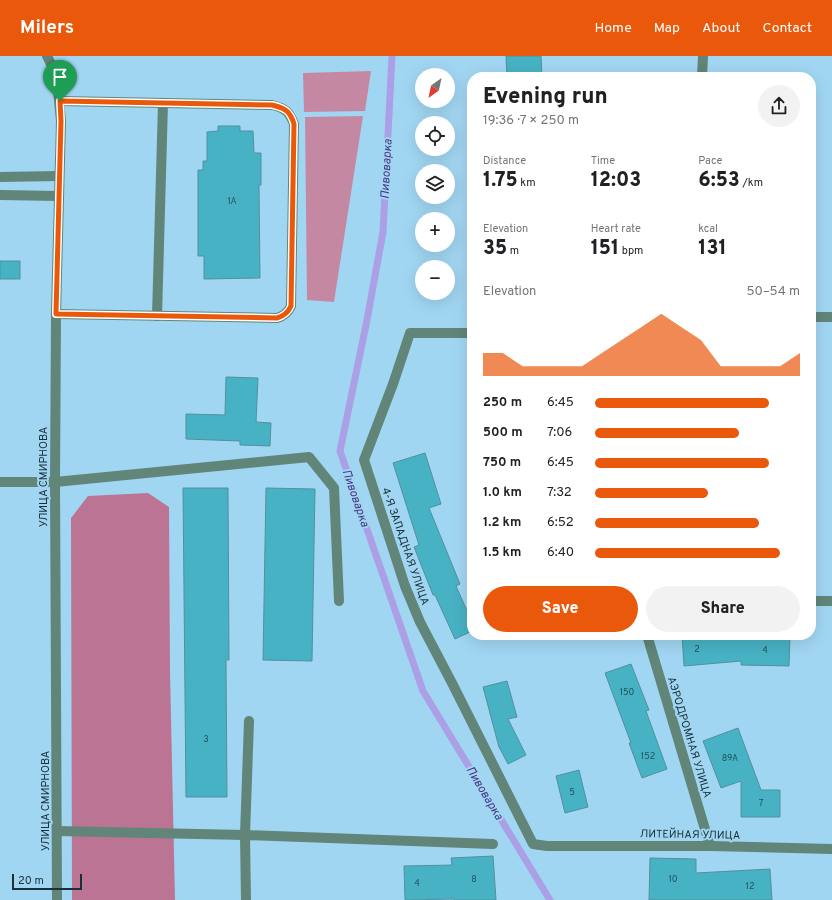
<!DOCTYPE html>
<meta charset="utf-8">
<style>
body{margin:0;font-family:Overpass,sans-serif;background:#f2f2f2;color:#202124;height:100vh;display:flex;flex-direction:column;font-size:15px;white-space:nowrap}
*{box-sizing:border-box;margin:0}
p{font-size:13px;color:#757577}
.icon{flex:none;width:22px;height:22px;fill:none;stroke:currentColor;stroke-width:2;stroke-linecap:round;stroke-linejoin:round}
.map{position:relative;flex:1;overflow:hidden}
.side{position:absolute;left:467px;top:16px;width:349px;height:568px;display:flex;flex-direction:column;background:#fff;border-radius:16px;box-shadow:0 4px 16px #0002}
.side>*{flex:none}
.needle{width:26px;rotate:213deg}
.controls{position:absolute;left:415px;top:12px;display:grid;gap:8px}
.controls a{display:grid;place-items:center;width:40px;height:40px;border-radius:50%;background:#fff;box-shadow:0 4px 16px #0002;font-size:20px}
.scale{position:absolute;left:12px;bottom:10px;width:70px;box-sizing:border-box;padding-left:4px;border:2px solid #1a2f39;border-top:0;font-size:11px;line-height:14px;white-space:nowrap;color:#1a2f39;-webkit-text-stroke:3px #a1d6f2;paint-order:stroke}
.pin{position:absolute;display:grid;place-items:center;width:34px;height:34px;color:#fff;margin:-41px -17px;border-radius:50% 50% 50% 0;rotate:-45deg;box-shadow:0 0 4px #0007}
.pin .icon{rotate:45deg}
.round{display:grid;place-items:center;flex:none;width:42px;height:42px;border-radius:21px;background:#f2f2f2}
.headline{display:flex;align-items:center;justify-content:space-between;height:68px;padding:0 16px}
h1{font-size:22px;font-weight:800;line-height:30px}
.figures{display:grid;grid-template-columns:repeat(3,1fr);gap:6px;height:68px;padding:4px 16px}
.figures div{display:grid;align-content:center}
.figures b{font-size:20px;font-weight:800}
.figures small{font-size:11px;font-weight:400}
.figures p{font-size:11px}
.chart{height:112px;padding:8px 16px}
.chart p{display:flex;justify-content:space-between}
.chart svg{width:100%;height:72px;margin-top:4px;fill:#ea580c;opacity:.7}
.action{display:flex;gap:8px;margin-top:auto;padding:8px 16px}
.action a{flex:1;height:46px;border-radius:24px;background:#ea580c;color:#fff;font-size:16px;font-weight:800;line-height:46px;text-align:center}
.action a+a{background:#f2f2f2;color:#202124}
ul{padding:0 16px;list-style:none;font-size:13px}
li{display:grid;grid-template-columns:64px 48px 1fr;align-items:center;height:30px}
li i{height:10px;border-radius:5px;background:#ea580c}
header{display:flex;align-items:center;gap:24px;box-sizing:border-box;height:56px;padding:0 20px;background:#ea580c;color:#fff}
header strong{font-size:19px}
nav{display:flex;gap:22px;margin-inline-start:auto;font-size:14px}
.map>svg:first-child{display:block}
</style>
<header>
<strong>Milers</strong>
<nav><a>Home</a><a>Map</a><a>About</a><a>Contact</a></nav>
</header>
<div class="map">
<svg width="832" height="844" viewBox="0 0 832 844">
<rect width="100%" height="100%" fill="#a1d6f2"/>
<g fill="#c588a3">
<path d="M371,15L365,55L304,56L303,17Z"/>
<path d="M363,60L334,246L307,244L305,61Z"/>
</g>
<path fill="#bc7495" d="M148,437L169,451L170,616L175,844H72L71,462L88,440Z"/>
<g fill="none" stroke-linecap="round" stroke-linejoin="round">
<path stroke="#aba0e6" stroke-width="7" d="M392,0L383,176L367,264L340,395L423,635L550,844"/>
</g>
<g fill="#47b2c4" stroke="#52909c">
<path d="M506,0H541L542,21H507Z"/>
<path d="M218,70H240V75H253L254,97H261V129H259L260,222L204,223V200H198V114H203V105H207V76L218,75Z"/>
<rect x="0" y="205" width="20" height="18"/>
<path d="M226,321L258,322L256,366L271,367L270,390L240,389V385L186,383V358L225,359Z"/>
<path d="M425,397L441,448L429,452L460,528L456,530L472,566V575L455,583L435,539H433L414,491L419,489L393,407Z"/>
<path d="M183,432H228L229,604H226L227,741H186Z"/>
<path d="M266,432L315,433L312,605L263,604Z"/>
<path d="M682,579H790L789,610L741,609V605L684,610Z"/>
<path d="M631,608L649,654L646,655L667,713L642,722L629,687H631L605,617Z"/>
<path d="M507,625L517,661L508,663L526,699L508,708L499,691L483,631Z"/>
<path d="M738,672L761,734H780V761H741V725L721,732L703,685Z"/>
<path d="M579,714L588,751L565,757L556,720Z"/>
<path d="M493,800L496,844H454V843L405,844L404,810L452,809L451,802Z"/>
<path d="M650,802L696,803V817L770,813L772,844H649Z"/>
</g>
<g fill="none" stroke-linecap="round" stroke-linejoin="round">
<g stroke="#618578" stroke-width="10">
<path d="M47,0L52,10L57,24L61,65L56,258L55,426L57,844"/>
<path d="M702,21L703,0"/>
<path d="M0,121L59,120"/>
<path d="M0,139L59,140"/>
<path d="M56,258L277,262C284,260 288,257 291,250L294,68C289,55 285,52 272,49L60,45"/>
<path d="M157,260L163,47"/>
<path d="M811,261H832"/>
<path d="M472,277H410L393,328L364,404L405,530L420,566L452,627L533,788L547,790H710L832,793"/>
<path d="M0,426H55L309,401L334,432L339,545"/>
<path d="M811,545H832"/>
<path d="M647,579L710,790"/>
<path d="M57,775L245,779L493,788"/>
<path d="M246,844L245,779L249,665"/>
</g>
</g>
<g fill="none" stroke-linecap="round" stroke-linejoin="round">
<defs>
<path id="route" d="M60,45L272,49C285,52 290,55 294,68L291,250C288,257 284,260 277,262L56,258L61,65Z"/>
</defs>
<use href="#route" stroke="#fff" stroke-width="8"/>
<use href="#route" stroke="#ea580c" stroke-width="5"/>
</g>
<g text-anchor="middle" stroke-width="4" stroke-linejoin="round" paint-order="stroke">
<g font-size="9" fill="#25505c">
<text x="232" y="148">1А</text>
<text x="697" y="596">2</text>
<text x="765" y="597">4</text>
<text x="627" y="639">150</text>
<text x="206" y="686">3</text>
<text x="648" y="703">152</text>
<text x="730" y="705">89А</text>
<text x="572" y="739">5</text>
<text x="761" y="750">7</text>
<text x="474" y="826">8</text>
<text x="673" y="826">10</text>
<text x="417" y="830">4</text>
<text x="750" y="833">12</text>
</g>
<g font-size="11" fill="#1a2f39" stroke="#a1d6f2">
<text transform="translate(43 421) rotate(-90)" y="4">УЛИЦА СМИРНОВА</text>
<text transform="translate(406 490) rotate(71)" y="4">4-Я ЗАПАДНАЯ УЛИЦА</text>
<text transform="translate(690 681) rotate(73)" y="4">АЭРОДРОМНАЯ УЛИЦА</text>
<text transform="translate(45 745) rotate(-90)" y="4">УЛИЦА СМИРНОВА</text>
<text transform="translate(690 778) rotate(1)" y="4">ЛИТЕЙНАЯ УЛИЦА</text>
</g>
<g font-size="12" font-style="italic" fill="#483484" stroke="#a1d6f2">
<text transform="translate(386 113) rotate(-87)" y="4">Пивоварка</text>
<text transform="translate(356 442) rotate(71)" y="4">Пивоварка</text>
<text transform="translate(485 737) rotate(59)" y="4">Пивоварка</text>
</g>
</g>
</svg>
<div class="controls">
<a><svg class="needle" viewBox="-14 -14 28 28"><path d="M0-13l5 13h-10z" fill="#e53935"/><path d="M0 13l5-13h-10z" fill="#757577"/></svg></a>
<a><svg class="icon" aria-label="locate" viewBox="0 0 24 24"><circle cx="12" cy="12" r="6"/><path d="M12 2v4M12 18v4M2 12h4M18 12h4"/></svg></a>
<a><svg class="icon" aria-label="layers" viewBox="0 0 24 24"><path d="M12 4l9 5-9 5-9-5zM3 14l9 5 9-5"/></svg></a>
<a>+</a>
<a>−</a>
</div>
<div class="scale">20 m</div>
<div class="pin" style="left:60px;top:45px;background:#1e9e55"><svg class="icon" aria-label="arrive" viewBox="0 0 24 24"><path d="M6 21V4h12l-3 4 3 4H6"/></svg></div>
<section class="side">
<div class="headline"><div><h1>Evening run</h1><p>19:36 · 7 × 250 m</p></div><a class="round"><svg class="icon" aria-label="share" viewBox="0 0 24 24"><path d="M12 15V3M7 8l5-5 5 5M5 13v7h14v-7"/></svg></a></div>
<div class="figures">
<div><p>Distance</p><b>1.75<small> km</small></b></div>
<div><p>Time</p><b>12:03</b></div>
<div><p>Pace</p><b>6:53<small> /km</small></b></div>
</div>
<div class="figures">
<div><p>Elevation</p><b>35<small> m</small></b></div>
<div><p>Heart rate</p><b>151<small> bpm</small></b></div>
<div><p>kcal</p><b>131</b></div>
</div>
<div class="chart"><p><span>Elevation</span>50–54 m</p>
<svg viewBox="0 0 160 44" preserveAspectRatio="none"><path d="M0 44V30L10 30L20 38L30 38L40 38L50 38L60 30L70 22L80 14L90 6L100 14L110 22L120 38L130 38L140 38L150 38L160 30V44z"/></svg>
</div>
<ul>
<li><b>250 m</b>6:45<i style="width:85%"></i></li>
<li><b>500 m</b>7:06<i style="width:70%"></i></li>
<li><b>750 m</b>6:45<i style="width:85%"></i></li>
<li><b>1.0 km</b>7:32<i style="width:55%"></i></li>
<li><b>1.2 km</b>6:52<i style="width:80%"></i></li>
<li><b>1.5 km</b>6:40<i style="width:90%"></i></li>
</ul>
<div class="action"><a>Save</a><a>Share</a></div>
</section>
</div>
